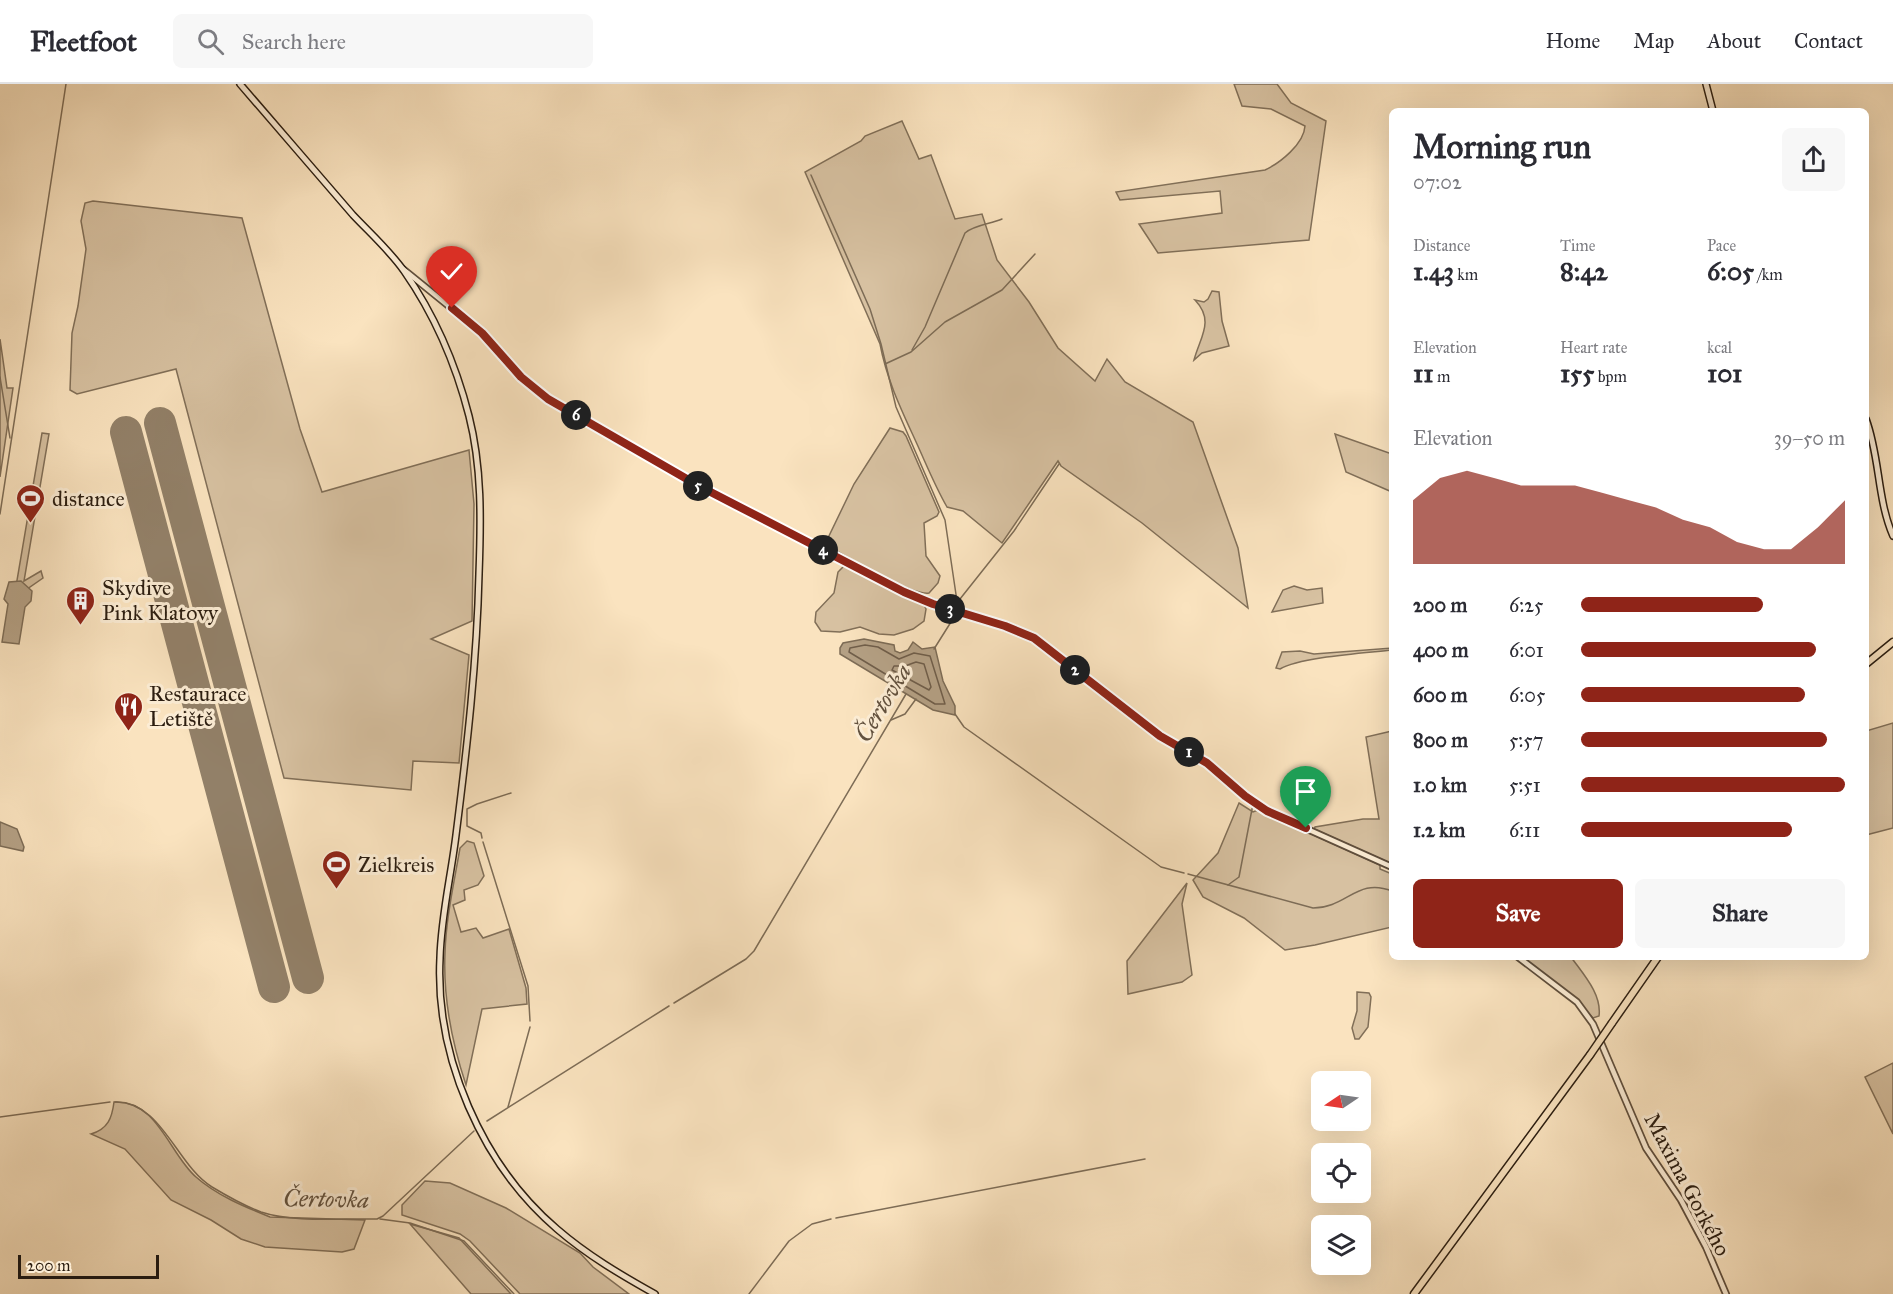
<!DOCTYPE html>
<meta charset="utf-8">
<style>
body{margin:0;font-family:"IM FELL Great Primer",serif;background:#f7f7f7;color:#2b2b33;height:100vh;display:flex;flex-direction:column;font-size:22px;white-space:nowrap}
*{box-sizing:border-box;margin:0}
p{font-size:20px;color:#7c7c81}
.icon{flex:none;width:33px;height:33px;fill:none;stroke:currentColor;stroke-width:2;stroke-linecap:round;stroke-linejoin:round}
.map{position:relative;flex:1;overflow:hidden}
.sheet{position:absolute;left:1389px;top:24px;width:480px;height:852px;display:flex;flex-direction:column;background:#fff;border-radius:9px;box-shadow:0 6px 24px #0002}
.sheet>*{flex:none}
.needle{width:39px;rotate:257deg}
.buttons{position:absolute;left:1311px;top:987px;display:grid;gap:12px}
.buttons a{display:grid;place-items:center;width:60px;height:60px;border-radius:9px;background:#fff;box-shadow:0 6px 24px #0002;font-size:30px}
.scale{position:absolute;left:18px;bottom:15px;width:141px;box-sizing:border-box;padding-left:6px;border:3px solid #2b1d10;border-top:0;font-size:16px;line-height:21px;white-space:nowrap;color:#2b1d10;-webkit-text-stroke:4px #fcedd5;paint-order:stroke}
.pin{position:absolute;display:grid;place-items:center;width:51px;height:51px;color:#fff;margin:-62px -26px;border-radius:50% 50% 50% 0;rotate:-45deg;box-shadow:0 0 6px #0007}
.pin .icon{rotate:45deg}
.km{position:absolute;width:30px;height:30px;margin:-15px;border-radius:50%;background:#222;color:#fff;font-size:16px;line-height:30px;text-align:center}
.round{display:grid;place-items:center;flex:none;width:63px;height:63px;border-radius:9px;background:#f7f7f7}
.headline{display:flex;align-items:center;justify-content:space-between;height:102px;padding:0 24px}
h1{font-size:33px;font-weight:800;line-height:45px}
.figures{display:grid;grid-template-columns:repeat(3,1fr);gap:9px;height:102px;padding:6px 24px}
.figures div{display:grid;align-content:center}
.figures b{font-size:26px;font-weight:800}
.figures small{font-size:16px;font-weight:400}
.figures p{font-size:16px}
.chart{height:168px;padding:12px 24px}
.chart p{display:flex;justify-content:space-between}
.chart svg{width:100%;height:108px;margin-top:6px;fill:#8f2418;opacity:.7}
.button{display:flex;gap:12px;margin-top:auto;padding:12px 24px}
.button a{flex:1;height:69px;border-radius:9px;background:#8f2418;color:#fff;font-size:24px;font-weight:800;line-height:69px;text-align:center}
.button a+a{background:#f7f7f7;color:#2b2b33}
ul{padding:0 24px;list-style:none;font-size:20px}
li{display:grid;grid-template-columns:96px 72px 1fr;align-items:center;height:45px}
li i{height:15px;border-radius:8px;background:#8f2418}
header{display:flex;align-items:center;gap:36px;box-sizing:border-box;height:84px;padding:0 30px;background:#fff;border-bottom:2px solid #e1e1e2}
header strong{font-size:28px}
nav{display:flex;gap:33px;margin-inline-start:auto;font-size:21px}
.search{width:420px;height:54px;background:#f7f7f7;display:flex;align-items:center;gap:15px;box-sizing:border-box;padding:0 21px;border-radius:9px;color:#7c7c81;font-size:22px}
.map>svg:first-child{display:block}
</style>
<header>
<strong>Fleetfoot</strong>
<div class="search"><svg class="icon" aria-label="search" viewBox="0 0 24 24"><circle cx="10" cy="10" r="6"/><path d="M15 15l6 6"/></svg>Search here</div>
<nav><a>Home</a><a>Map</a><a>About</a><a>Contact</a></nav>
</header>
<div class="map">
<svg width="1893" height="1210" viewBox="0 0 1893 1210">
<rect width="100%" height="100%" fill="#fae3bf"/>
<filter id="stains"><feTurbulence type="fractalNoise" baseFrequency=".00333" numOctaves="4"/><feColorMatrix values="0 0 0 0 .2 0 0 0 0 .09 0 0 0 0 .02 0 0 0 .5 -.17"/></filter>
<radialGradient id="worn" r=".72"><stop offset=".6" stop-color="#630" stop-opacity="0"/><stop offset="1" stop-color="#630" stop-opacity=".3"/></radialGradient>
<g fill="#d7c1a1" stroke="#816f58" stroke-width="1.5">
<path d="M1234,0H1277L1291,19L1326,37L1309,156L1158,169L1139,140L1222,129L1220,107L1120,116L1116,108L1265,86C1280,79 1304,60 1305,42L1271,25L1242,22Z"/>
<path d="M902,37L919,75L931,71L955,135L982,130L997,176L1029,218L1058,264L1095,297L1107,275L1125,298L1193,338L1238,464L1248,524L1142,439L1061,382L1058,377L1002,459L963,427L947,423C935,402 927,382 917,360C902,327 887,297 880,260L805,88L861,57L865,52Z"/>
<path d="M93,117L242,134L300,345L322,408L469,366L474,420L472,537L431,555L469,571L459,679L413,677L411,706L284,694L176,285L77,310L70,306L72,249L78,222L86,165L81,137L85,119Z"/>
<path d="M1212,207L1219,208L1222,237L1229,262L1202,269L1194,276C1200,253 1215,237 1195,216L1204,218L1208,215Z"/>
<path d="M0,255L7,304H13L0,393Z"/>
<path d="M890,344L903,348L906,352L939,428L937,432L924,439L926,472L940,492L938,499L929,509C912,512 851,475 833,465L828,459V454L854,400Z"/>
<path d="M42,349L49,350L24,497L41,487L43,494L14,514Z"/>
<path d="M1335,350L1392,370V408L1346,388Z"/>
<path d="M844,482L924,521L926,525L924,537L913,545L894,551L879,550L860,543L840,548L821,547L815,538L816,528L834,509L838,488Z"/>
<path d="M1294,502L1307,506L1322,504L1323,519L1272,528L1283,506Z"/>
<path d="M1392,564V566C1365,569 1300,573 1280,585L1276,584L1282,568L1300,567L1314,570Z"/>
<path d="M1893,639V744L1866,751V647Z"/>
<path d="M1392,647V780L1314,745L1315,743L1363,735H1379L1366,653Z"/>
<path d="M1239,719L1253,728L1258,726L1380,781V785L1392,790V843L1315,861L1285,866L1244,834L1203,813L1193,796L1218,769Z"/>
<path d="M467,757L474,759L484,792L478,801L464,806L465,816L453,821L461,848L476,844L483,854L509,845L526,904L527,920L482,925L466,1001C452,959 443,914 445,869C446,834 454,799 460,764Z"/>
<path d="M1187,799L1182,820L1192,891L1182,898L1128,910L1127,877Z"/>
<path d="M1521,873H1571C1583,890 1602,910 1599,932L1593,934L1575,914Z"/>
<path d="M1357,908L1369,909L1371,913L1368,943L1359,955H1355L1352,944L1357,927Z"/>
<path d="M1893,979V1050L1865,993Z"/>
<path d="M114,1018C157,1015 170,1071 196,1093C216,1111 245,1123 270,1133L365,1136L354,1165L342,1168L265,1163L241,1155L211,1136L171,1116L125,1065L91,1050C108,1045 112,1034 114,1018Z"/>
<path d="M425,1097L450,1099L506,1124L580,1169L593,1183L629,1210H520L470,1157L460,1150L402,1131V1121Z"/>
<path d="M410,1140L459,1154L511,1210H471Z"/>
</g>
<g fill="#b4a084" stroke="#7d6c56" stroke-width="1.5">
<path d="M21,497L32,507L31,517L25,523L19,560L2,558L8,520L4,515L9,498Z"/>
<path d="M864,555L894,561L895,567L900,569L908,566L913,558L922,565L935,563L943,597L955,622V631L933,626L840,570V564L843,559Z"/>
<path d="M0,738L17,745L24,763L23,767L0,762Z"/>
</g>
<g fill="none" stroke-linecap="round" stroke-linejoin="round">
<g stroke="#705e4a" stroke-width="1.5">
<path d="M865,561L878,563L899,575L914,569L930,572L945,620H935L849,568L850,564Z"/>
<path d="M916,578L924,580L931,603L929,606L892,586L894,582H905Z"/>
</g>
<g stroke="#7d6c56" stroke-width="1.5">
<path d="M811,91L870,225L881,260L896,323L945,436L958,524"/>
<path d="M912,266L925,243L965,149C974,141 991,140 1002,135"/>
<path d="M885,280L911,268L945,238L1002,206L1035,170"/>
<path d="M0,293L10,354"/>
<path d="M0,430L66,0"/>
<path d="M960,515L1014,447L1059,380"/>
<path d="M934,565L956,530"/>
<path d="M955,630L964,643L1161,783L1184,789"/>
<path d="M891,636L905,630L916,615"/>
<path d="M482,754L481,749L467,742V725L477,720L511,709"/>
<path d="M483,758L528,902L530,937"/>
<path d="M1188,790L1313,824C1347,824 1357,793 1392,807"/>
<path d="M1228,801L1239,793L1253,720"/>
<path d="M674,919L746,875L754,867L906,610"/>
<path d="M115,1018C162,1017 176,1081 212,1103C227,1112 245,1122 261,1128C294,1139 342,1134 377,1135L383,1132L474,1047"/>
<path d="M508,1023L530,943"/>
<path d="M0,1033L110,1018"/>
<path d="M487,1037L669,922"/>
<path d="M836,1134L1145,1075"/>
<path d="M380,1135L410,1139L464,1157L514,1210"/>
<path d="M749,1210L789,1157L812,1140L831,1135"/>
</g>
<g stroke="#928068" stroke-width="32">
<path d="M160,339L308,894"/>
<path d="M126,348L274,903"/>
</g>
<defs>
<g id="tertiary">
<path d="M403,185L482,249L521,293L548,315L699,402L904,508L1034,554L1160,652L1207,679L1245,712L1267,727L1392,783"/>
<path d="M1518,873L1577,918L1593,940L1646,1064L1681,1116L1706,1163L1726,1210"/>
</g>
<g id="secondary">
<path d="M240,0C278,44 315,87 353,131C370,149 390,167 404,187C434,230 456,281 469,332C482,383 481,436 479,490C477,577 467,664 456,751C451,792 441,833 440,874C435,973 482,1081 557,1145C587,1171 621,1191 655,1210"/>
<path d="M1706,0L1713,27"/>
<path d="M1866,335C1880,373 1877,415 1893,452"/>
</g>
<g id="primary">
<path d="M1866,580L1893,558"/>
<path d="M1612,939L1658,873"/>
<path d="M1414,1210L1590,971"/>
</g>
</defs>
<use href="#tertiary" stroke="#5f4e3c" stroke-width="8"/>
<use href="#secondary" stroke="#2b1d10" stroke-width="8"/>
<use href="#primary" stroke="#2b1d10" stroke-width="9"/>
<use href="#tertiary" stroke="#fcedd5" stroke-width="4.5"/>
<use href="#secondary" stroke="#fcedd5" stroke-width="5"/>
<use href="#primary" stroke="#fae3bf" stroke-width="6"/>
<defs>
<path id="primary-bridge" d="M1590,971L1612,939"/>
</defs>
<use href="#primary-bridge" stroke="#2b1d10" stroke-width="9" stroke-linecap="butt"/>
<use href="#primary-bridge" stroke="#fae3bf" stroke-width="6"/>
</g>
<g fill="none" stroke-linecap="round" stroke-linejoin="round">
<defs>
<path id="route" d="M452,224L482,249L521,293L548,315L699,402L904,508L933,520L1005,542L1034,554L1160,652L1207,679L1245,712L1267,727L1306,744"/>
</defs>
<use href="#route" stroke="#fff" stroke-width="12"/>
<use href="#route" stroke="#8f2418" stroke-width="8"/>
</g>
<defs>
<symbol id="stadium-pin" viewBox="-11 -11 22 30"><path d="M0 17L-7.5 6A9.5 9.5 0 1 1 7.5 6Z" fill="#8f2418" stroke="#fcedd5"/><path d="M0-5a6.5 5 0 1 0 0 10a6.5 5 0 1 0 0-10ZM-3.5-1.8h7v3.6h-7Z" fill="#fff"/></symbol>
<symbol id="building-pin" viewBox="-11 -11 22 30"><path d="M0 17L-7.5 6A9.5 9.5 0 1 1 7.5 6Z" fill="#8f2418" stroke="#fcedd5"/><path d="M-4-6H4V6H1V3H-1V6H-4ZM-2.5-4.3h1.7v1.8h-1.7ZM.8-4.3h1.7v1.8H.8ZM-2.5-1h1.7V.8h-1.7ZM.8-1h1.7V.8H.8Z" fill="#fff"/></symbol>
<symbol id="restaurant-pin" viewBox="-11 -11 22 30"><path d="M0 17L-7.5 6A9.5 9.5 0 1 1 7.5 6Z" fill="#8f2418" stroke="#fcedd5"/><path d="M-5-6h1v4h1v-4h1v4h1v-4h1v5L-1.5 .5V6h-2V.5L-5-1ZM5-6V6H3V1.5H1.5Q1.5-4 5-6Z" fill="#fff"/></symbol>
</defs>
<g fill-rule="evenodd">
<use href="#stadium-pin" x="14" y="398" width="33" height="45"/>
<use href="#building-pin" x="64" y="500" width="33" height="45"/>
<use href="#restaurant-pin" x="112" y="606" width="33" height="45"/>
<use href="#stadium-pin" x="320" y="764" width="33" height="45"/>
</g>
<g text-anchor="middle" stroke-width="6" stroke-linejoin="round" paint-order="stroke">
<g font-size="22" fill="#2b1d10" stroke="#fcedd5" text-anchor="start">
<text x="52" y="422">distance</text>
<text x="102" y="511">Skydive<tspan x="102" dy="25">Pink Klatovy</tspan></text>
<text x="149" y="617">Restaurace<tspan x="149" dy="25">Letiště</tspan></text>
<text x="358" y="788">Zielkreis</text>
</g>
<g font-size="22" fill="#2b1d10" stroke="#fcedd5">
<text transform="translate(1688 1100) rotate(62)" y="8">Maxima Gorkého</text>
</g>
<g font-size="24" font-style="italic" fill="#62513e" stroke="#fcedd5">
<text transform="translate(883 619) rotate(-59)" y="8">Čertovka</text>
<text transform="translate(326 1115) rotate(1)" y="8">Čertovka</text>
</g>
</g>
<rect width="100%" height="100%" filter="url(#stains)"/>
<rect width="100%" height="100%" fill="url(#worn)"/>
</svg>
<div class="buttons">
<a><svg class="needle" viewBox="-14 -14 28 28"><path d="M0-13l5 13h-10z" fill="#e53935"/><path d="M0 13l5-13h-10z" fill="#7c7c81"/></svg></a>
<a><svg class="icon" aria-label="locate" viewBox="0 0 24 24"><circle cx="12" cy="12" r="6"/><path d="M12 2v4M12 18v4M2 12h4M18 12h4"/></svg></a>
<a><svg class="icon" aria-label="layers" viewBox="0 0 24 24"><path d="M12 4l9 5-9 5-9-5zM3 14l9 5 9-5"/></svg></a>
</div>
<div class="scale">200 m</div>
<div class="pin" style="left:1306px;top:744px;background:#1e9e55"><svg class="icon" aria-label="arrive" viewBox="0 0 24 24"><path d="M6 21V4h12l-3 4 3 4H6"/></svg></div>
<div class="pin" style="left:452px;top:224px;background:#d93025"><svg class="icon" aria-label="check" viewBox="0 0 24 24"><path d="M5 12l5 5 9-10"/></svg></div>
<b class="km" style="left:1189px;top:668px">1</b>
<b class="km" style="left:1075px;top:586px">2</b>
<b class="km" style="left:950px;top:525px">3</b>
<b class="km" style="left:823px;top:466px">4</b>
<b class="km" style="left:698px;top:402px">5</b>
<b class="km" style="left:576px;top:331px">6</b>
<section class="sheet">
<div class="headline"><div><h1>Morning run</h1><p>07:02</p></div><a class="round"><svg class="icon" aria-label="share" viewBox="0 0 24 24"><path d="M12 15V3M7 8l5-5 5 5M5 13v7h14v-7"/></svg></a></div>
<div class="figures">
<div><p>Distance</p><b>1.43<small> km</small></b></div>
<div><p>Time</p><b>8:42</b></div>
<div><p>Pace</p><b>6:05<small> /km</small></b></div>
</div>
<div class="figures">
<div><p>Elevation</p><b>11<small> m</small></b></div>
<div><p>Heart rate</p><b>155<small> bpm</small></b></div>
<div><p>kcal</p><b>101</b></div>
</div>
<div class="chart"><p><span>Elevation</span>39–50 m</p>
<svg viewBox="0 0 160 44" preserveAspectRatio="none"><path d="M0 44V18L10 9L20 6L30 9L40 12L50 12L60 12L70 15L80 18L90 21L100 26L110 29L120 35L130 38L140 38L150 29L160 18V44z"/></svg>
</div>
<ul>
<li><b>200 m</b>6:25<i style="width:69%"></i></li>
<li><b>400 m</b>6:01<i style="width:89%"></i></li>
<li><b>600 m</b>6:05<i style="width:85%"></i></li>
<li><b>800 m</b>5:57<i style="width:93%"></i></li>
<li><b>1.0 km</b>5:51<i style="width:100%"></i></li>
<li><b>1.2 km</b>6:11<i style="width:80%"></i></li>
</ul>
<div class="button"><a>Save</a><a>Share</a></div>
</section>
</div>
